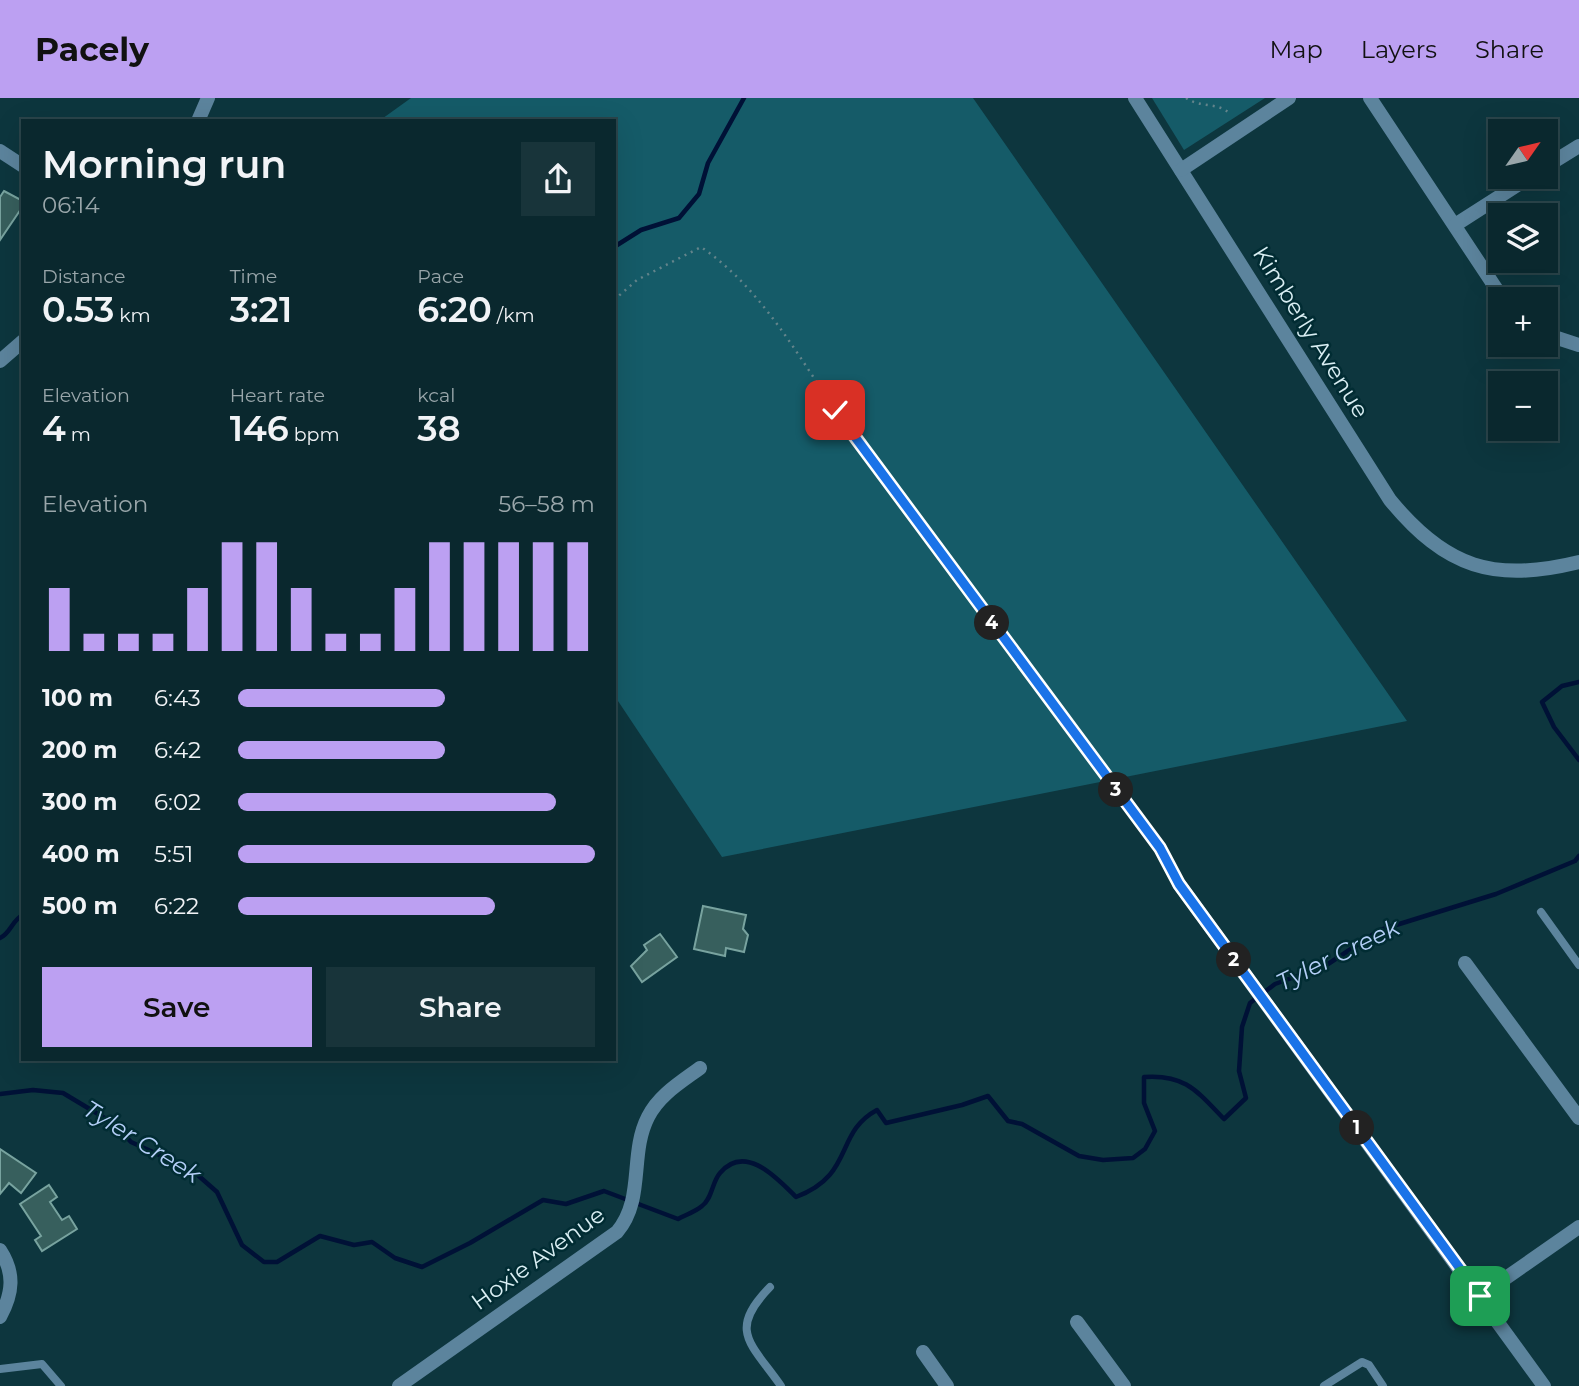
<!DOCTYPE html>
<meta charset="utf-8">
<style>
body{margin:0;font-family:Montserrat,sans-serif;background:#18343a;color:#f1f3f6;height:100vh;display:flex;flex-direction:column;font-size:26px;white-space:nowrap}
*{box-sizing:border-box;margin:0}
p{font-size:23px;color:#99a6aa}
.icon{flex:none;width:38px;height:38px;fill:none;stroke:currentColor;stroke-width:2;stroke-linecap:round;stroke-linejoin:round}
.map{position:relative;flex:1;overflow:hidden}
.details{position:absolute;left:21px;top:21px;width:595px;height:942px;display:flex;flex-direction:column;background:#0a282e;border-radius:0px;box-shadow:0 7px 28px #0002,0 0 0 2px #2a444a}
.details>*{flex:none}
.needle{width:46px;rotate:56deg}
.fabs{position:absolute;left:1488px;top:21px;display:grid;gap:14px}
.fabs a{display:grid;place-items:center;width:70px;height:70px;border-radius:0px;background:#0a282e;box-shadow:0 7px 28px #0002,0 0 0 2px #2a444a;font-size:35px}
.pin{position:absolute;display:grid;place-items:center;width:60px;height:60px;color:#fff;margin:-30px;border-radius:14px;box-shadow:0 4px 10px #0006}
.km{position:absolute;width:35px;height:35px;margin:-18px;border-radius:50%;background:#222;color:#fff;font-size:19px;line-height:35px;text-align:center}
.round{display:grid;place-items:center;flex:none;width:74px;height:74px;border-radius:0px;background:#18343a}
.overview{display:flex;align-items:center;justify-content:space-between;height:119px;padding:0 21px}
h1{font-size:38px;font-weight:600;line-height:52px}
.stats{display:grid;grid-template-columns:repeat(3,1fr);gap:10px;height:119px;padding:7px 21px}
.stats div{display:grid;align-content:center}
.stats b{font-size:35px;font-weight:600}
.stats small{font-size:19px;font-weight:400}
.stats p{font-size:19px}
.chart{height:196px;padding:14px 21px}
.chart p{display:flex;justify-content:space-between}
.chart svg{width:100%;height:126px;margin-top:7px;stroke:#bca0f2;stroke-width:6}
.action{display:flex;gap:14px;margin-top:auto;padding:14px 21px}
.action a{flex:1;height:80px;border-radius:0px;background:#bca0f2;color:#111;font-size:28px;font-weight:600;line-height:80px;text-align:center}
.action a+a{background:#18343a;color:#f1f3f6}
ul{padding:0 21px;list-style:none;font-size:23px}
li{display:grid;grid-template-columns:112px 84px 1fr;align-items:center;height:52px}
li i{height:18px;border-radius:9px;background:#bca0f2}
header{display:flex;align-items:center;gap:42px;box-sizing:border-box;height:98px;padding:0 35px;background:#bca0f2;color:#111}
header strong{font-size:33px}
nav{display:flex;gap:38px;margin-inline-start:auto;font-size:24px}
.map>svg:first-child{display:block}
</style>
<header>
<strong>Pacely</strong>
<nav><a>Map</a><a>Layers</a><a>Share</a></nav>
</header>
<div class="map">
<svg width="1579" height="1288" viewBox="0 0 1579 1288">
<rect width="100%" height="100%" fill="#0d363e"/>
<g fill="#155b68">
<path d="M411,0H973L1407,623L722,759L614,597V23H379Z"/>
<path d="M1152,0H1265L1184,52Z"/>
</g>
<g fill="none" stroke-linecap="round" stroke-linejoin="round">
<g stroke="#001136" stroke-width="4.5">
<path d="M614,149L641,132L679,120L699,96L708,65L744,0"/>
<path d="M1579,584L1562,588L1542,604L1554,629L1579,662"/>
<path d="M0,840C11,835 12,822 23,817"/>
<path d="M0,996L33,992L63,995L113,1025L131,1044L192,1072L217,1094L242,1147L264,1164H277L320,1138L354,1147L372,1144L395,1160L422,1169L470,1145L543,1102L566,1106L604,1093L678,1121C685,1117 695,1114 702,1108C712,1101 712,1084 720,1075C745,1045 777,1080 796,1099C855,1077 834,1035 877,1012L886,1025L962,1007L988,998L1008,1023L1022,1026L1079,1058L1103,1062L1133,1060L1145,1051L1155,1033L1144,1005V979C1185,976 1197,993 1224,1021L1246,1000L1239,973L1242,929L1250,905L1275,886L1325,868L1380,832L1496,796L1575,763L1579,758"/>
</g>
</g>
<g fill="#375f5d" stroke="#78a39f" stroke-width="2">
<path d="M4,93L23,103V108L0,142V99Z"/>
<path d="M703,808L746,817L743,831L748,837L744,854L726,850L725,858L694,851Z"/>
<path d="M660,836L677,859L642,884L631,868L647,852L644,847Z"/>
<path d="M0,1051L36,1075L21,1095L9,1085L0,1096Z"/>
<path d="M49,1087L57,1099L50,1104L62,1122L69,1118L77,1131L42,1153L35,1142L41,1138L20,1106Z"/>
</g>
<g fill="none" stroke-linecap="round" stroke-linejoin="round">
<g stroke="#63848b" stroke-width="2.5" stroke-dasharray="2 5" stroke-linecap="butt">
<path d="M1186,0C1200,10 1219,4 1230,16"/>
<path d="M614,202L637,182L701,149C767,194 804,270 850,333C953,472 1054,612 1160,749L1173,774"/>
</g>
<g stroke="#5c849d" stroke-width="8">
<path d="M1541,814L1579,867"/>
<path d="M770,1189C727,1233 751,1245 781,1288"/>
<path d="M0,1271L42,1266L61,1288"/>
<path d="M1324,1288L1362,1264L1369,1267L1383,1288"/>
</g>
<g stroke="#5c849d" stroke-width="14">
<path d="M1135,0L1390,402C1446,470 1494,485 1579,464"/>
<path d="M1370,0L1503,201"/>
<path d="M198,23L208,0"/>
<path d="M0,53L23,68"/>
<path d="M1545,69L1579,48"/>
<path d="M1181,72L1289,0"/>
<path d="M1455,127L1530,79"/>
<path d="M1545,236L1579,247"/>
<path d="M0,263L23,243"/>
<path d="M1179,786L1544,1288"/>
<path d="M1465,865L1579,1020"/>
<path d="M0,1152C15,1175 13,1195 0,1219"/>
<path d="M1480,1198L1579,1129"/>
<path d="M1077,1224L1124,1288"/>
<path d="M923,1254L947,1288"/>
<path d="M399,1288L617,1134C645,1101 629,1056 648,1019C659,997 681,984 700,970"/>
</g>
</g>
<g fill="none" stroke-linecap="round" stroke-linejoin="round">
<defs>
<path id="route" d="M835,312L1160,750L1179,786L1480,1198"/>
</defs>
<use href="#route" stroke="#fff" stroke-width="14"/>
<use href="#route" stroke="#1a73e8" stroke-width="9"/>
</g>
<g text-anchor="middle" stroke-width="5" stroke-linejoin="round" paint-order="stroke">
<g font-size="23" fill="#d9eef3" stroke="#012c33">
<text transform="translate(1311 234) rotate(58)" y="8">Kimberly Avenue</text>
<text transform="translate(538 1160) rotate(-36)" y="8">Hoxie Avenue</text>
</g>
<g font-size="24" font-style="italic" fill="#b4cff8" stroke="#012c33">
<text transform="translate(1338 857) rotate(-26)" y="8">Tyler Creek</text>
<text transform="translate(142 1044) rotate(32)" y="8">Tyler Creek</text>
</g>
</g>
</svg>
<div class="fabs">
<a><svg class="needle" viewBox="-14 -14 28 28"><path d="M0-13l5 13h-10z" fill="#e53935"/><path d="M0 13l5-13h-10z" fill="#99a6aa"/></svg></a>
<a><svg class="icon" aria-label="layers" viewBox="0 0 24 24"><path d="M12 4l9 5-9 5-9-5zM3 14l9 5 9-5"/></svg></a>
<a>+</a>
<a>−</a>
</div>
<div class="pin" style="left:1480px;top:1198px;background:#1e9e55"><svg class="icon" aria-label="arrive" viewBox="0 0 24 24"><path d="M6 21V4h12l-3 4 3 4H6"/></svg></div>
<div class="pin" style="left:835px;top:312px;background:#d93025"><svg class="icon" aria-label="check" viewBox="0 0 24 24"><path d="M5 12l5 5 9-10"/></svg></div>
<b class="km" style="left:1357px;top:1030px">1</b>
<b class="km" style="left:1234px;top:862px">2</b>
<b class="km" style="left:1116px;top:692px">3</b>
<b class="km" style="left:992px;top:525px">4</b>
<section class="details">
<div class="overview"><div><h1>Morning run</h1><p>06:14</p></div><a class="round"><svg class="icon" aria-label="share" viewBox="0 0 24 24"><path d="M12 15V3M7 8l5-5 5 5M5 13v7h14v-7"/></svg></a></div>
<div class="stats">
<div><p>Distance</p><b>0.53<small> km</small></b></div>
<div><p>Time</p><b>3:21</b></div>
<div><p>Pace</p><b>6:20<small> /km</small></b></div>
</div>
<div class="stats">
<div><p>Elevation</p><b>4<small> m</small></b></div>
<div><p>Heart rate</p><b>146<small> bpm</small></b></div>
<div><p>kcal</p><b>38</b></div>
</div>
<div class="chart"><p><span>Elevation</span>56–58 m</p>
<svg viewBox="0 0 160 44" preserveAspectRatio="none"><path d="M5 44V22M15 44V38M25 44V38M35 44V38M45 44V22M55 44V6M65 44V6M75 44V22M85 44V38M95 44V38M105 44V22M115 44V6M125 44V6M135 44V6M145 44V6M155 44V6"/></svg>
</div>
<ul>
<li><b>100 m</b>6:43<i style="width:58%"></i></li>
<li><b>200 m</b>6:42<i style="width:58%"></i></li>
<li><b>300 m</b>6:02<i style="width:89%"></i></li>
<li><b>400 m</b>5:51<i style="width:100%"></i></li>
<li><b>500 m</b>6:22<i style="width:72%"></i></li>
</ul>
<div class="action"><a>Save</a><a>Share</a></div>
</section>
</div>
